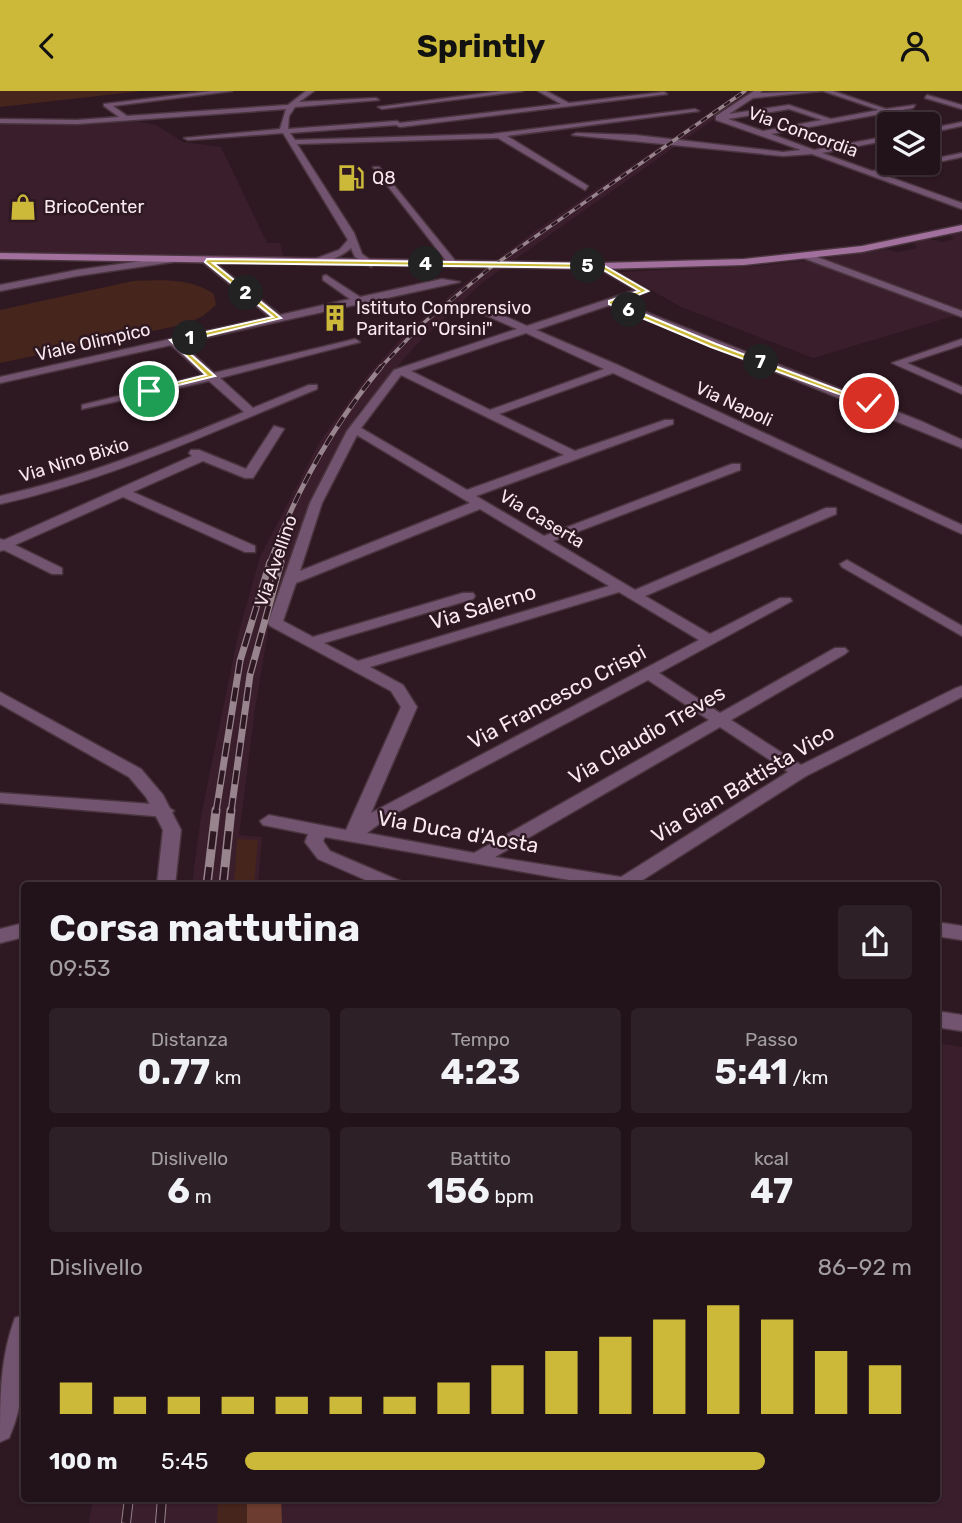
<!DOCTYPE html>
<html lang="it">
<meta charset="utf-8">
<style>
body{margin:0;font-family:Rubik,sans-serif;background:#2e2027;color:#f1f3f6;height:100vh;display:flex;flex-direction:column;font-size:26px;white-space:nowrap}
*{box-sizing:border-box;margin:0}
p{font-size:23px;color:#a29ea2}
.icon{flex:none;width:38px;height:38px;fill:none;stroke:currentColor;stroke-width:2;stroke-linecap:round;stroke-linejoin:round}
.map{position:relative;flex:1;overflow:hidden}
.sheet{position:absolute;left:21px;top:791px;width:919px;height:620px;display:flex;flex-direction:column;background:#22121a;border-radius:7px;box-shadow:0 2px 5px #0004,0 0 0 2px #3f3239}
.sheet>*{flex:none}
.fabs{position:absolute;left:877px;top:21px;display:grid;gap:14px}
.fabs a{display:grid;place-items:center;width:63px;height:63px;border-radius:7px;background:#22121a;box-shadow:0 2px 5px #0004,0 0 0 2px #3f3239;font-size:35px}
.pin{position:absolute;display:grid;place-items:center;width:60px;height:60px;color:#fff;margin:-30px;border:4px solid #fff;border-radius:50%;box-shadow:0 2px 7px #0007}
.km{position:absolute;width:35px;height:35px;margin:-18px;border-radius:50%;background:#222;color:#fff;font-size:19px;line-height:35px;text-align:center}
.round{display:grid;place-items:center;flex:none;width:74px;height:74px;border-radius:7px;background:#2e2027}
.summary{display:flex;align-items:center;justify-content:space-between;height:119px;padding:0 28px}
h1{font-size:38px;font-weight:700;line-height:52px}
.figures{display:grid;grid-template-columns:repeat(3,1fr);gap:10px;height:119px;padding:7px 28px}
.figures div{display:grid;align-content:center;border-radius:7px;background:#2e2027;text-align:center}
.figures b{font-size:35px;font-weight:700}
.figures small{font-size:19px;font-weight:400}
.figures p{font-size:19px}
.chart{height:196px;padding:14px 28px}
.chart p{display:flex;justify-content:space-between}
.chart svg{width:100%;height:126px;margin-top:7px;stroke:#ccb939;stroke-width:6}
ul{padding:0 28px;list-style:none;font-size:23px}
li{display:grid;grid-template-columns:112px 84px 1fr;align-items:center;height:52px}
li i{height:18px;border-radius:9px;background:#ccb939}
header{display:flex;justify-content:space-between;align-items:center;height:91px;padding:0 28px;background:#ccb939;color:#111;font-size:32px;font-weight:700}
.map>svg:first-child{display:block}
</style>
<header><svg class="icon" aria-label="back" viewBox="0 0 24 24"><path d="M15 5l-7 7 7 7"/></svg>Sprintly<svg class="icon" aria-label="person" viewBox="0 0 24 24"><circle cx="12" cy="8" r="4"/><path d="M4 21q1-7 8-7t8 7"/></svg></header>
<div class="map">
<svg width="962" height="1432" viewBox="0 0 962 1432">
<rect width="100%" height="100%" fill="#2e1822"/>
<g fill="#3b1e2b">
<path d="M741,0H754L483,191L416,254L357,323L317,402L284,487L269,535L255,618L239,744L262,746L258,794H192L201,725L238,544L260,466L320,350L367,285L403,245L456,199L535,140Z"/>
<path d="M132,29L156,34L183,51L221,56L267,152H280L284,167L0,162V32L76,33Z"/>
<path d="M962,141V221L820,168L886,158L898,161L917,157L913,152L930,148L943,151L954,148L950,144Z"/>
<path d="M810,169L957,224L813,267L679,215L620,181L757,175Z"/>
<path d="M936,952L962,956V1432H89L93,1407H936Z"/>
</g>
<g fill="#46251d">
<path d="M0,0H142L0,16Z"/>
<path d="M133,190C160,189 191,187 214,203L216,214L203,225L186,233L0,272V219Z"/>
<path d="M237,748L258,749L254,794H234Z"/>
<path d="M218,1407H247V1432H217Z"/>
</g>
<path fill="#6b3c2f" d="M247,1407H281L282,1432H247Z"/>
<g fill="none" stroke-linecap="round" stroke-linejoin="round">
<defs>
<g id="minor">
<path d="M211,0H232L113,15L127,25L288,14L306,0H314L299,11L376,7L379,9L295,16L289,25L288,38L397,30L400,32L561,13L538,0H546L569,12L664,1L667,3L400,36L396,34L290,42L295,49L492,43L695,18L699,20L507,45L588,95L585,99L498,47L297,53L354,142L362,163L376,173L371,176L355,166L351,157C342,166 315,177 304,172L339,159L348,149L283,42L188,49L184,47L280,38L286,18L77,33L0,32V28L77,29L119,26L104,15V13Z"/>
<path d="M502,0H523L382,18L378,16Z"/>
<path d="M754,0H762L760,2L822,0L753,7L729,23L789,14L831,28L879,19L823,0H833L886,18L915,14L913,17L771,43L814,59L889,45V49L822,62L872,80L928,72V69L962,62V66L881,83L962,112V118L812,63L783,65L572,44L576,42L635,44L783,61L801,59L716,29V25ZM789,18L822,29L763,40L728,28Z"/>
<path d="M927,4L962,14V18L925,7Z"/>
<path d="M962,31V35L928,42V38Z"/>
<path d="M373,76H379L457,172V176H451Z"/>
<path d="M803,163H809L962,220V226L803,167Z"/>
<path d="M170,166L173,167V171L77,185L0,200V194L77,179Z"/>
<path d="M204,168H210L280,224L350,208L323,189V185L326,184L360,206L442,188L460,191L181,252L214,282L355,248L360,251L220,287L253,317L309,294H317V298C212,341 111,388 0,413V405C85,386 164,354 244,321L209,290L82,318V314L204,284L171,254L0,292V286L270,226L204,172Z"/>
<path d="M601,172L649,200L620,211L923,331L962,349V357L610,214L536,239L620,275L962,434V443L613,282L499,323L575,360L665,329H673V333L476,405L544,445L732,373H740V379L553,450L635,499L826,417H836V423L645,505L710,543L780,507H790L792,510L659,582L720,622L835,557H845L848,560L845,563L731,629L801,674L956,597L962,595V606L806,685L641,790L643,794H598L325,746L323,750L330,760L400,790L402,794H377L318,768L305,751L308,743L263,734L260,730L269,724L346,739L401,616L391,600L270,535L268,532L310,412L347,340L394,279L517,238L485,224V220H493L527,235L636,199L598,177V173ZM526,242L604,278L490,319L411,280ZM401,284L564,364L467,399L361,337ZM357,344L470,412L300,480L322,412ZM480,418L609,495L358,570L324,552L473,508L475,505L473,502H463L313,546L283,530L296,492ZM619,501L699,549L371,722L417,616L403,594L370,576ZM648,589L709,629L474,762L367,742L387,727ZM720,636L788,681L621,786L495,766Z"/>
<path d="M962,248V254L907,272L962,296V303L892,272Z"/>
<path d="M274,335L284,338L253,387H245L203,370L133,401L255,455V461H245L123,406L15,454L62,477V483H52L4,459L0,460V448L4,449L192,365L189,362L191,359H199L246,378Z"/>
<path d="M847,469L962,535V545L842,476L840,473Z"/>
<path d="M0,702L165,714L174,720L165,726L0,712Z"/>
<path d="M936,831L962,835V849L936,845Z"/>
</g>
<g id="tertiary">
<path d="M0,601L141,678L163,704L181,739L175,794H157L163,739L146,706L129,686L0,613Z"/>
<path d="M24,832V846L0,852V838Z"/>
<path d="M936,920L962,924V940L936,936Z"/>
<path d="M24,1224C28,1262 25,1311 9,1347L0,1351C0,1307 0,1267 15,1227Z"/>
</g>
<path id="secondary" d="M962,134V140L862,161L744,174L601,178L0,168V162L601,172L744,168L862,155Z"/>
</defs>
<use href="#minor" stroke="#4a353f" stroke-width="3"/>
<use href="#tertiary" stroke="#4a353f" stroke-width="3"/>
<use href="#secondary" stroke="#4a353f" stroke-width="3"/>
<use href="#minor" fill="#735470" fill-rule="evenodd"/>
<use href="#tertiary" fill="#735470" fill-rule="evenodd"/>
<use href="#secondary" fill="#a2709d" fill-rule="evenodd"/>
<defs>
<path id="rail-far4" d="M380,277L421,234L490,177L745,0"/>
<g id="rail-far3">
<path d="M269,473C295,402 333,334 381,276"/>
<path d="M280,473L284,461"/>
</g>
<g id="rail-far2">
<path d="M216,721L240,570L270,471"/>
<path d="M231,721L250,584L281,471"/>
</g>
<g id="rail-far1">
<path d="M207,794L216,719"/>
<path d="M223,794L231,719"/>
</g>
<g id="rail">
<path d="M126,1432L129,1407"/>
<path d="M160,1432L162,1407"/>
</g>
</defs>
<use href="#rail-far4" stroke="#97848c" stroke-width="3.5"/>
<use href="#rail-far3" stroke="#97848c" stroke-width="5"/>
<use href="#rail-far2" stroke="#97848c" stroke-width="7"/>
<use href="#rail-far1" stroke="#97848c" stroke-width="9"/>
<use href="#rail" stroke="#97848c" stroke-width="10"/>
<use href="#rail-far4" stroke="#2e1822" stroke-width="2.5" stroke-dasharray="7" stroke-linecap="butt"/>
<use href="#rail-far3" stroke="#2e1822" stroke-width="3.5" stroke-dasharray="11" stroke-linecap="butt"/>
<use href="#rail-far2" stroke="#2e1822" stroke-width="4.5" stroke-dasharray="14" stroke-linecap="butt"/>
<use href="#rail-far1" stroke="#2e1822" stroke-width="6" stroke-dasharray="18" stroke-linecap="butt"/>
<use href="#rail" stroke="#2e1822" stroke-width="8" stroke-dasharray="23" stroke-linecap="butt"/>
</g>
<path fill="#ccb939" stroke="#fff" stroke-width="2" d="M207,168L601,173L648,200L617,212L716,253L873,312L866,313L711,256L609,213V210L639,200L600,177L213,172L281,227L178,252L215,285L146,302V299L206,284L170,249L273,226L205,171Z"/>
<defs>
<symbol id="fuel-bare" viewBox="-9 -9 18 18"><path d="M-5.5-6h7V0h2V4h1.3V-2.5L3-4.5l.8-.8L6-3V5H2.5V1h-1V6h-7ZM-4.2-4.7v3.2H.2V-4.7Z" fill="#ccb939" stroke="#2e1822" stroke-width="2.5" paint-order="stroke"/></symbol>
<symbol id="shop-bare" viewBox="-9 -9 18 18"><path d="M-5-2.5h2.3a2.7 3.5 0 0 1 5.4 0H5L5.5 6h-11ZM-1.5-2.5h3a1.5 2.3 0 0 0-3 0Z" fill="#ccb939" stroke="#2e1822" stroke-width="2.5" paint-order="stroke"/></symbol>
<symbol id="building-bare" viewBox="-9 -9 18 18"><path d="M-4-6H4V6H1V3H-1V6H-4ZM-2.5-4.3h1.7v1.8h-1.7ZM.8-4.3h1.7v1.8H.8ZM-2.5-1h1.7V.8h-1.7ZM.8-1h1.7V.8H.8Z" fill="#ccb939" stroke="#2e1822" stroke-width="2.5" paint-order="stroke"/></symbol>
</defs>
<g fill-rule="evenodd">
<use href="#fuel-bare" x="332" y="68" width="38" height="38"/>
<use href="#shop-bare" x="4" y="97" width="38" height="38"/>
<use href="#building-bare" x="316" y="208" width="38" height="38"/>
</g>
<g text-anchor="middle" stroke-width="5" stroke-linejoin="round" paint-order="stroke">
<g font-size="18" fill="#f9e9ef" stroke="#2e1822">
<text transform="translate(803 41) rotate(20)" y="6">Via Concordia</text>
<text transform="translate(93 251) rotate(-13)" y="6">Viale Olimpico</text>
<text transform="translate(734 313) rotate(25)" y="6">Via Napoli</text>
<text transform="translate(74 369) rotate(-17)" y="6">Via Nino Bixio</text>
<text transform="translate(542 428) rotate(31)" y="6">Via Caserta</text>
<text transform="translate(276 470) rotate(-71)" y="6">Via Avellino</text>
</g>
<g font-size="18" fill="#f9e9ef" stroke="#2e1822" text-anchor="start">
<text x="372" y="93">Q8</text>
<text x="44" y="122">BricoCenter</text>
<text x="356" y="223">Istituto Comprensivo<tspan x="356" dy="21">Paritario "Orsini"</tspan></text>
</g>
<g font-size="21" fill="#f9e9ef" stroke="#2e1822">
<text transform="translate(483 516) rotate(-17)" y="7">Via Salerno</text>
<text transform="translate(557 606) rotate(-28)" y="7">Via Francesco Crispi</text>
<text transform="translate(647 644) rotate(-30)" y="7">Via Claudio Treves</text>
<text transform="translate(743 693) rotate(-31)" y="7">Via Gian Battista Vico</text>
<text transform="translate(458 741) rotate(10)" y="7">Via Duca d'Aosta</text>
</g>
</g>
</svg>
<div class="fabs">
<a><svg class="icon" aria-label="layers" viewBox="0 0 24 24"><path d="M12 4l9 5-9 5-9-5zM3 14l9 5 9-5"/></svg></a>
</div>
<div class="pin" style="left:149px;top:300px;background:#1e9e55"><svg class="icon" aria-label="arrive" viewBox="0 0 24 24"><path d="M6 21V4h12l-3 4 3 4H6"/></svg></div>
<div class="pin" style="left:869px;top:312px;background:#d93025"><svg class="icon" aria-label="check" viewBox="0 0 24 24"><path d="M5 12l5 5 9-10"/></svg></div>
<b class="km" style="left:190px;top:247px">1</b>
<b class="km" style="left:246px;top:202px">2</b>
<b class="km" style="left:426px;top:173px">4</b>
<b class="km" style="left:588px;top:175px">5</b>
<b class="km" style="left:629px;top:219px">6</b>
<b class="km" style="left:761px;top:271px">7</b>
<section class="sheet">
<div class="summary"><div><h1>Corsa mattutina</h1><p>09:53</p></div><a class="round"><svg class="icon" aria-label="share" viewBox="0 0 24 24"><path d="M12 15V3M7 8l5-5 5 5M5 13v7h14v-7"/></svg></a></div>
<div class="figures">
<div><p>Distanza</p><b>0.77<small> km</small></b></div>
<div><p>Tempo</p><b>4:23</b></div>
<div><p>Passo</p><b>5:41<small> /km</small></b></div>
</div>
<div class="figures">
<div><p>Dislivello</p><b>6<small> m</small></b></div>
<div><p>Battito</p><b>156<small> bpm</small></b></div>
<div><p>kcal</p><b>47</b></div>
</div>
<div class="chart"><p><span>Dislivello</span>86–92 m</p>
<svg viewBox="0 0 160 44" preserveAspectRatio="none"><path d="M5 44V33M15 44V38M25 44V38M35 44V38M45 44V38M55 44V38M65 44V38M75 44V33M85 44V27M95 44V22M105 44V17M115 44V11M125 44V6M135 44V11M145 44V22M155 44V27"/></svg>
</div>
<ul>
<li><b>100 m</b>5:45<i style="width:78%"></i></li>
</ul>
</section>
</div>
